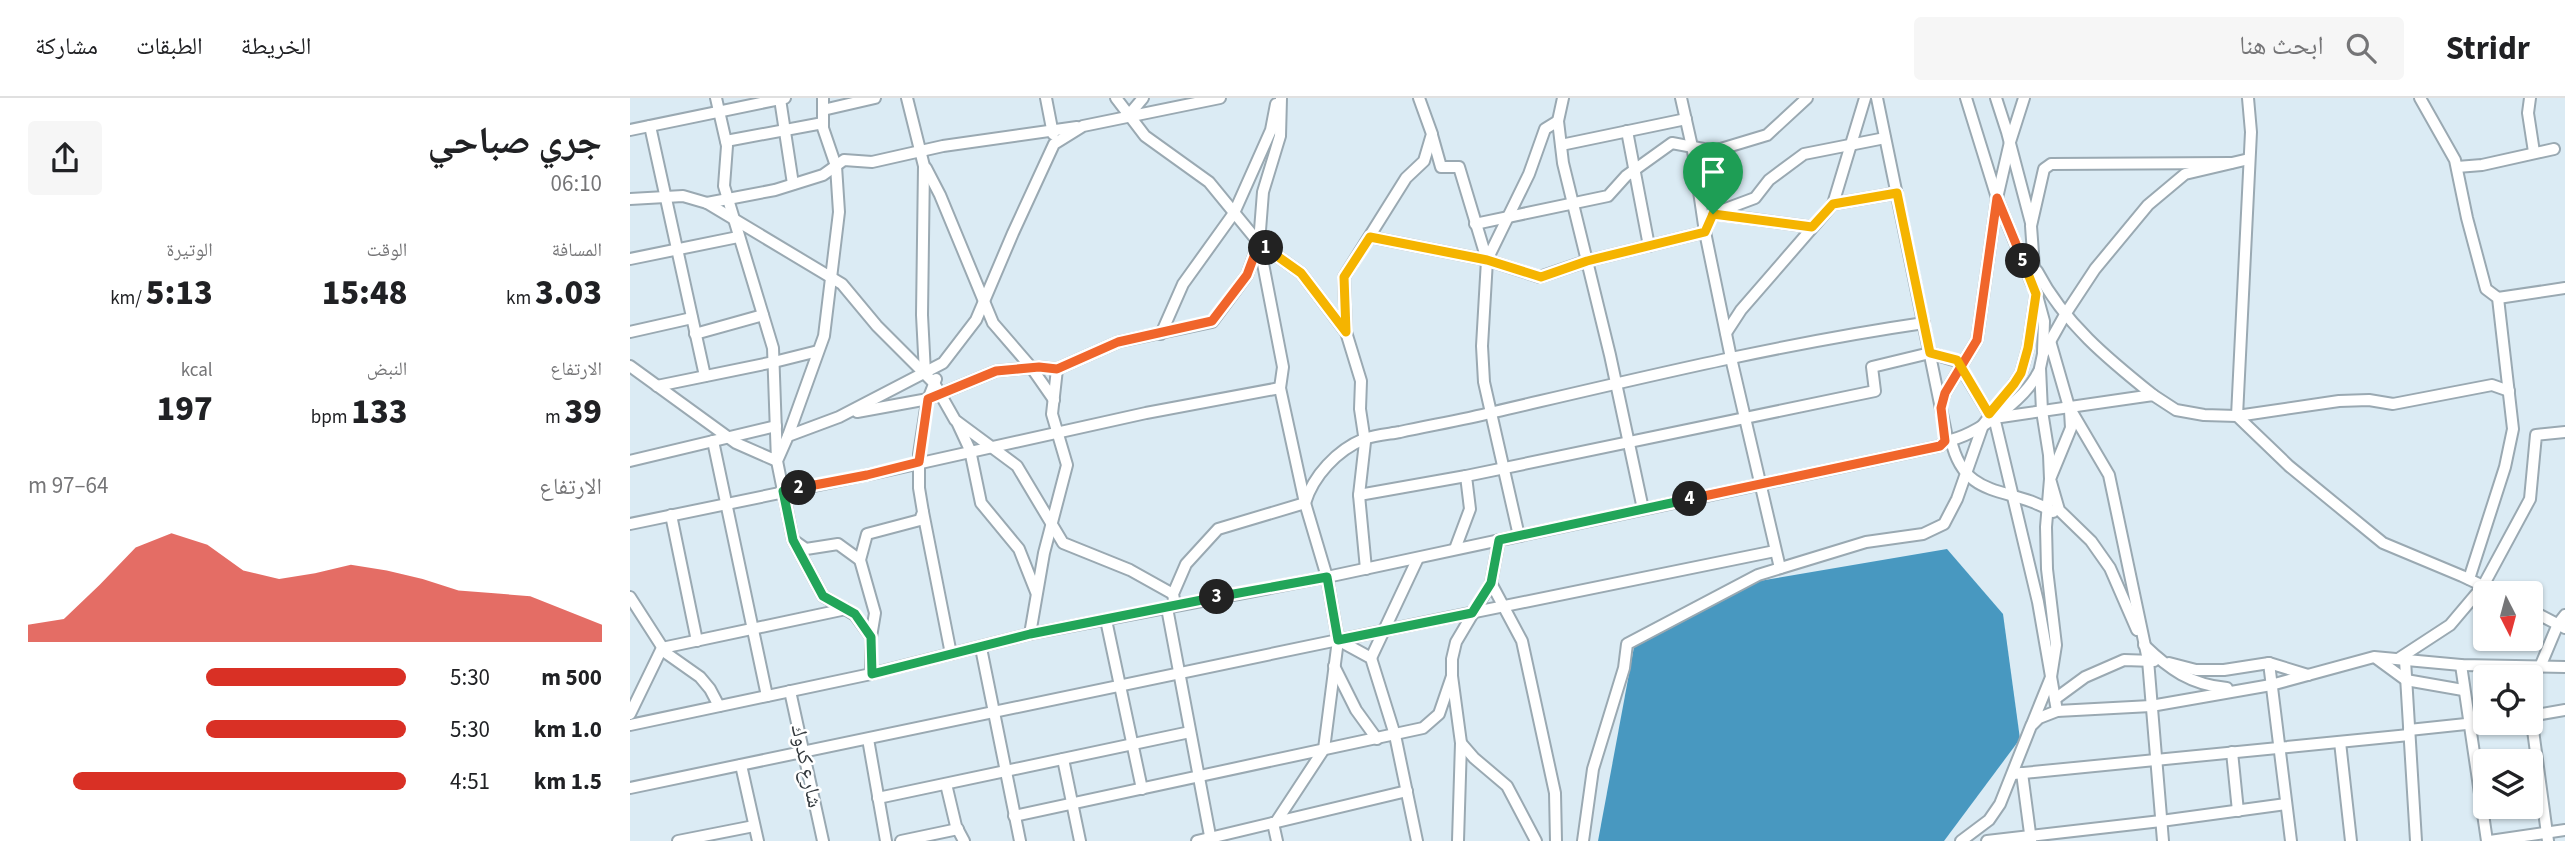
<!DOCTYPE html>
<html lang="ar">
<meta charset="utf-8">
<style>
body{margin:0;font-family:"Source Sans 3","Noto Naskh Arabic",sans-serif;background:#f6f6f6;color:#202124;direction:rtl;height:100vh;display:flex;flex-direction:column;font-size:26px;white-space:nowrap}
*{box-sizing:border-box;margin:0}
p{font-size:23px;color:#757577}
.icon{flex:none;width:38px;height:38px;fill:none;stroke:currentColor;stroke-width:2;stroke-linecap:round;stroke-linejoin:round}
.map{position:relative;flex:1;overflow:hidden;direction:ltr}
.panel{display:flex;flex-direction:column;background:#fff;width:630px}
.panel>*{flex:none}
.needle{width:46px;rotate:174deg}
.buttons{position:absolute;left:1843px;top:483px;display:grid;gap:14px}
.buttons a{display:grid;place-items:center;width:70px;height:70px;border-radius:7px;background:#fff;box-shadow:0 2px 5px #0004;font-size:35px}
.pin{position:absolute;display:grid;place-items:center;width:60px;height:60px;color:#fff;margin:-72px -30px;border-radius:50% 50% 50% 0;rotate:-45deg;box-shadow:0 0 7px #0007}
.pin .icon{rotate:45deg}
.km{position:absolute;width:35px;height:35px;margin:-18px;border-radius:50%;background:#222;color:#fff;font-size:19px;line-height:35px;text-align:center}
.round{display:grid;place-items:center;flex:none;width:74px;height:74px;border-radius:7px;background:#f6f6f6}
.head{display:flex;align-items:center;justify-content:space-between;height:119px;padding:0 28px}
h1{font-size:38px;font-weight:800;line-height:52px}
.stats{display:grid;grid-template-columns:repeat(3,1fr);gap:10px;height:119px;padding:7px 28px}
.stats div{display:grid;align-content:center}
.stats b{font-size:35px;font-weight:800}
.stats small{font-size:19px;font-weight:400}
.stats p{font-size:19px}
.chart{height:196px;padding:14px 28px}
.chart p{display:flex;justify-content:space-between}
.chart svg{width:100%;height:126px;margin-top:7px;fill:#d93025;opacity:.7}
ul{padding:0 28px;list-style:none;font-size:23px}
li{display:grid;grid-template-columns:112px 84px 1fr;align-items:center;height:52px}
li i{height:18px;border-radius:9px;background:#d93025}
header{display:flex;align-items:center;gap:42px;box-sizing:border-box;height:98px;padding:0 35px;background:#fff;border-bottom:2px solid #e0e0e0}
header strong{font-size:33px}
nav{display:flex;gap:38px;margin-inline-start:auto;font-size:24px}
.search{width:490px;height:63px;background:#f6f6f6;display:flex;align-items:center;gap:18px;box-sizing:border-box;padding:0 24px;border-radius:7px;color:#757577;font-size:26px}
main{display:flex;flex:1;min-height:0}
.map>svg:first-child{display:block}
</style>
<header>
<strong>Stridr</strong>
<div class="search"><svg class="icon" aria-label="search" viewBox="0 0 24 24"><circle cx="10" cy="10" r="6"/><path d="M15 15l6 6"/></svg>ابحث هنا</div>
<nav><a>الخريطة</a><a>الطبقات</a><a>مشاركة</a></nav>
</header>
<main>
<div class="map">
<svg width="1935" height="743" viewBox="0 0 1935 743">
<rect width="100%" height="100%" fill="#dbebf4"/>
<path fill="#4898c0" d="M1317,451L1373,516L1390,641L1314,743H968L1004,549L1129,483Z"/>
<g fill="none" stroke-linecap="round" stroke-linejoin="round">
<defs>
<g id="minor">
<path d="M277,0L294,68L292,217L295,275"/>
<path d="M416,0L423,36"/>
<path d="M486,0L515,38L579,84L629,145L671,175L715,233"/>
<path d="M933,0L928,23L933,65L980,257L1013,411"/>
<path d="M1051,0L1063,53L1075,134L1101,260L1150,470"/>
<path d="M1336,0L1367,100L1402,186"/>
<path d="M1366,0L1377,34L1401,125"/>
<path d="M1618,0L1621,34L1607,318L1709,303L1739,302L1763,306L1862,287L1879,293"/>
<path d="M1790,0L1825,62L1837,120L1856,191L1868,200L1883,331L1875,369L1839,481"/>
<path d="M1900,0L1898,15L1904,54"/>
<path d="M150,1L163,86"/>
<path d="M193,12L245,0"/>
<path d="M498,18L513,0"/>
<path d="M20,28L75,278"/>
<path d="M0,32L155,0"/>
<path d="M997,33L1019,148"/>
<path d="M802,37L811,69H829L857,162L852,248L854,284L889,438"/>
<path d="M96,43L193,25"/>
<path d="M931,47L1056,21"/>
<path d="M1827,69L1852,67L1924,51"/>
<path d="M296,70L310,97L363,225L401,269L424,302"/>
<path d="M0,101L53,98L77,105L212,186L247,228L304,285L325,322L387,368L433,445L500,472L543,496"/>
<path d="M77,105L145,92L193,77L214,62L242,64L313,48L447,29"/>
<path d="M1203,106L1235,0"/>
<path d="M1085,116L1182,129"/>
<path d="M845,126L978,98L996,78L1042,45L1084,53L1137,37L1177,0"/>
<path d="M740,139L857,162L910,179L957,163L1075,134L1082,116L1125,100L1139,82L1174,56L1255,40"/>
<path d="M0,161L108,139"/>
<path d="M857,162L899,76L915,31L928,23"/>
<path d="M1407,173C1434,225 1478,261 1523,297"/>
<path d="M1868,200L1935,190"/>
<path d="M1408,201L1414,223L1413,254"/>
<path d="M0,234L62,220"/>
<path d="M1096,235L1111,212L1203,106L1267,95"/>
<path d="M65,236L133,217"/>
<path d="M531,236L553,186L604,115L641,32L646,6"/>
<path d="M1420,243L1439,309L1479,377L1518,562L1533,743"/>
<path d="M0,268L106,345L147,363L143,250L94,88L97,48L86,0"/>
<path d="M27,288L144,264L188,253"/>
<path d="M1312,305L1315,295L1347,242L1367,100L1380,44L1394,0"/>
<path d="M1440,313L1441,330L1420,381L1429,412L1461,443L1480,470L1507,532"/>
<path d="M227,314L298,301L366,273L409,269L427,271"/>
<path d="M1364,319H1371L1523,297L1546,312L1574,317L1607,318L1659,368L1753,445L1832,478L1868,495"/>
<path d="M327,324L340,352L351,405L389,451L406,494"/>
<path d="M158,338L194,238L209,114L206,68L193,30V0"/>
<path d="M1321,342C1335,404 1380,387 1423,414"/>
<path d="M83,343L137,598"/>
<path d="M1316,343C1346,338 1396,301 1409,273"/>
<path d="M0,363L146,328"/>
<path d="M729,397L836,378"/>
<path d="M293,414L321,556"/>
<path d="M41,417L67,543"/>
<path d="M0,426L237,377L516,315L650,290"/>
<path d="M869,442L861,485L892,543L925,695L926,743"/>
<path d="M166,444L176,451L208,446L230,462"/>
<path d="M825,451L840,411L836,378L1245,293L1242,269L1300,255L1327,263L1359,316L1364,319L1408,504L1427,613"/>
<path d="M736,471L729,397L735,344L730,311L731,283L716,234L714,179L776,80L794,63L802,36L789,0"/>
<path d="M0,499L36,555L70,579L80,591L89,608"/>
<path d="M545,507L543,496L556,466L588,431L675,405C683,378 707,352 734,341C745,337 759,336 770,334C802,327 833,322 864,314C1006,281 1149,246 1294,225"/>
<path d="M537,510L581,743"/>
<path d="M1900,512L1935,530"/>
<path d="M476,522L512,691"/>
<path d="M400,536L414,455L437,367L422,316L427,271L488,244L582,224L617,177L628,147"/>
<path d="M241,539L245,515L230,462L237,436L290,422L293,414L289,390V356L297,304L306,281"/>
<path d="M708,542L741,560L765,637L787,743"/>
<path d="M1514,547C1539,571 1561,587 1597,590"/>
<path d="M351,550L390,743"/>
<path d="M741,560L788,460"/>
<path d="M1746,560L1776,582L1833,592"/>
<path d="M1768,561L1820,527L1853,488L1900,401L1906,337L1935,334"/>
<path d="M1775,562L1786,743"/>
<path d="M1539,565L1566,572H1594L1639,565L1678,577"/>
<path d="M1639,565L1661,743"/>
<path d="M1831,567L1857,743"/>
<path d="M704,568L726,612L747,641"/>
<path d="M1910,569L1928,526L1935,517"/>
<path d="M241,576V539L225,517L193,498L163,442L147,363L158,338L209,319L313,265L346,222L383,135L424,46L453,28L590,0"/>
<path d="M160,593L193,743"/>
<path d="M1425,601L1455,579L1494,562L1524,563"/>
<path d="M1900,610L1918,743"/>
<path d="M0,616L32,550L216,511"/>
<path d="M1900,618L1935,612"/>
<path d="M1402,626L1421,579L1426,547L1417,471L1416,429L1420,381L1419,357L1412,313L1410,270L1413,256L1436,215L1465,171L1518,107L1555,76L1619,61"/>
<path d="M0,627L241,576L400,536L697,479L1310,348L1315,343L1316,335L1247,0"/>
<path d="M1779,632L1855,624"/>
<path d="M238,641L256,743"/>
<path d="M1710,644L1721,743"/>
<path d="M831,645L844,660L877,688L906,743"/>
<path d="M1602,654L1608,713"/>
<path d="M433,661L450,743"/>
<path d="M111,667L128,743"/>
<path d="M1392,675L1401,743"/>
<path d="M1383,676L1779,637"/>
<path d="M316,686L326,728L334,743"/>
<path d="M0,690L708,542L1145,453"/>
<path d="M248,700L560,634"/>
<path d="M384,718L793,630L809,616L822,578"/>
<path d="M646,724L694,651L708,542L697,479L675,405L650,290L653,269L629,145L633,94L650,38L651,0"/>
<path d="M643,725L647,743"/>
<path d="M48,743L124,728"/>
<path d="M271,743L328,731"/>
<path d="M567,743L777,693"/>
<path d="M828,743L831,645L822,578V561L826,544L861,485"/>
<path d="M953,743L963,671L994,570L997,546L1128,477L1236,444L1293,436L1314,426L1327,401L1353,327L1384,286L1391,275L1398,250L1406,196L1401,128L1414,71L1421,66L1601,65"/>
<path d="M1331,743L1359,722L1370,706L1401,628L1409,620L1427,613L1521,608L1641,587L1744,559L1831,567L1935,569"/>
<path d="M1357,743L1531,723L1656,706"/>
<path d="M1860,743L1935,732"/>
</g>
</defs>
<use href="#minor" stroke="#9aa9b2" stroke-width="14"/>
<use href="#minor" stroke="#fff" stroke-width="10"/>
</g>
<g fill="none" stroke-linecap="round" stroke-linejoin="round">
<defs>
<path id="split-1" d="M636,150L671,175L716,234L714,179L740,139L857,162L911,179L957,163L1075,134L1083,116"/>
<path id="split-2" d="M169,390L237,377L289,364L298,301L366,273L409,269L427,271L488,244L582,223L617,177L629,145L636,150"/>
<path id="split-3" d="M169,390L153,393L163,442L193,498L225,516L241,539L242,576L400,536L587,499"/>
<path id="split-4" d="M587,499L697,479L708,542L842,515L861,485L869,442L1060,401"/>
<path id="split-5" d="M1060,401L1310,348L1315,343L1311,310L1315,295L1347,242L1367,100L1393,163"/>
<path id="split-6" d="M1083,116L1182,129L1203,106L1267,95L1300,255L1327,262L1359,316L1384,286L1391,275L1398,250L1406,196L1393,163"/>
</defs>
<use href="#split-1" stroke="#fff" stroke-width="14"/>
<use href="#split-2" stroke="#fff" stroke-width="14"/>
<use href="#split-3" stroke="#fff" stroke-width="14"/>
<use href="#split-4" stroke="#fff" stroke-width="14"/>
<use href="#split-5" stroke="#fff" stroke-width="14"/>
<use href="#split-6" stroke="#fff" stroke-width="14"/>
<use href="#split-1" stroke="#f5b400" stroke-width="9"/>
<use href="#split-2" stroke="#f0652b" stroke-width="9"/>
<use href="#split-3" stroke="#22a559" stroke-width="9"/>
<use href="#split-4" stroke="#22a559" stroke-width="9"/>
<use href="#split-5" stroke="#f0652b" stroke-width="9"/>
<use href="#split-6" stroke="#f5b400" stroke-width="9"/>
</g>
<g text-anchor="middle" stroke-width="5" stroke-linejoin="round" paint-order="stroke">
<g font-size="21" fill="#343a3e" stroke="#fff">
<text transform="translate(177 668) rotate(78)" y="7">شارع كدوك</text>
</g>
</g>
</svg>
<div class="buttons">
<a><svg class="needle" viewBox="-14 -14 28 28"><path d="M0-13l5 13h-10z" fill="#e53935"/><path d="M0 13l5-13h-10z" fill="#757577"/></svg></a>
<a><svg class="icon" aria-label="locate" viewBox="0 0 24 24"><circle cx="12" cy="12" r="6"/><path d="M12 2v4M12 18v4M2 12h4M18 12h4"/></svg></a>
<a><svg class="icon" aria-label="layers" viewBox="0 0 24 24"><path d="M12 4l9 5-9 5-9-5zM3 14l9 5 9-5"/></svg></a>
</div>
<div class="pin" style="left:1083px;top:116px;background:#1e9e55"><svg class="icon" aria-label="arrive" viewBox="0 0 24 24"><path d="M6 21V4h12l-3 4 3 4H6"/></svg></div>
<b class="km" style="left:636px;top:150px">1</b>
<b class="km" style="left:169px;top:390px">2</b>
<b class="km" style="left:587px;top:499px">3</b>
<b class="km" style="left:1060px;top:401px">4</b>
<b class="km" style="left:1393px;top:163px">5</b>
</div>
<section class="panel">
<div class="head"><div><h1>جري صباحي</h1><p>06:10</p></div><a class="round"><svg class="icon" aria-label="share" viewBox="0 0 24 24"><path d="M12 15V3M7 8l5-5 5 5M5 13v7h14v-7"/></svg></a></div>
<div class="stats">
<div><p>المسافة</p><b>3.03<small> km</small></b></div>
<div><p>الوقت</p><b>15:48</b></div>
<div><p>الوتيرة</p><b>5:13<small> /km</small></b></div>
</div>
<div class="stats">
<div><p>الارتفاع</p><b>39<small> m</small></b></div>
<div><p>النبض</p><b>133<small> bpm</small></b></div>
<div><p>kcal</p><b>197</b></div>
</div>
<div class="chart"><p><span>الارتفاع</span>64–97 m</p>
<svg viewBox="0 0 160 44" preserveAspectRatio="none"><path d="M0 44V38L10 36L20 24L30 11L40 6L50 10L60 19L70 22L80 20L90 17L100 19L110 22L120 26L130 27L140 28L150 33L160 38V44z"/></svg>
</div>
<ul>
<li><b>500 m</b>5:30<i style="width:53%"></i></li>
<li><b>1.0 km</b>5:30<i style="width:53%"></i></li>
<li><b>1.5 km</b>4:51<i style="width:88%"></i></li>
</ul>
</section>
</main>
